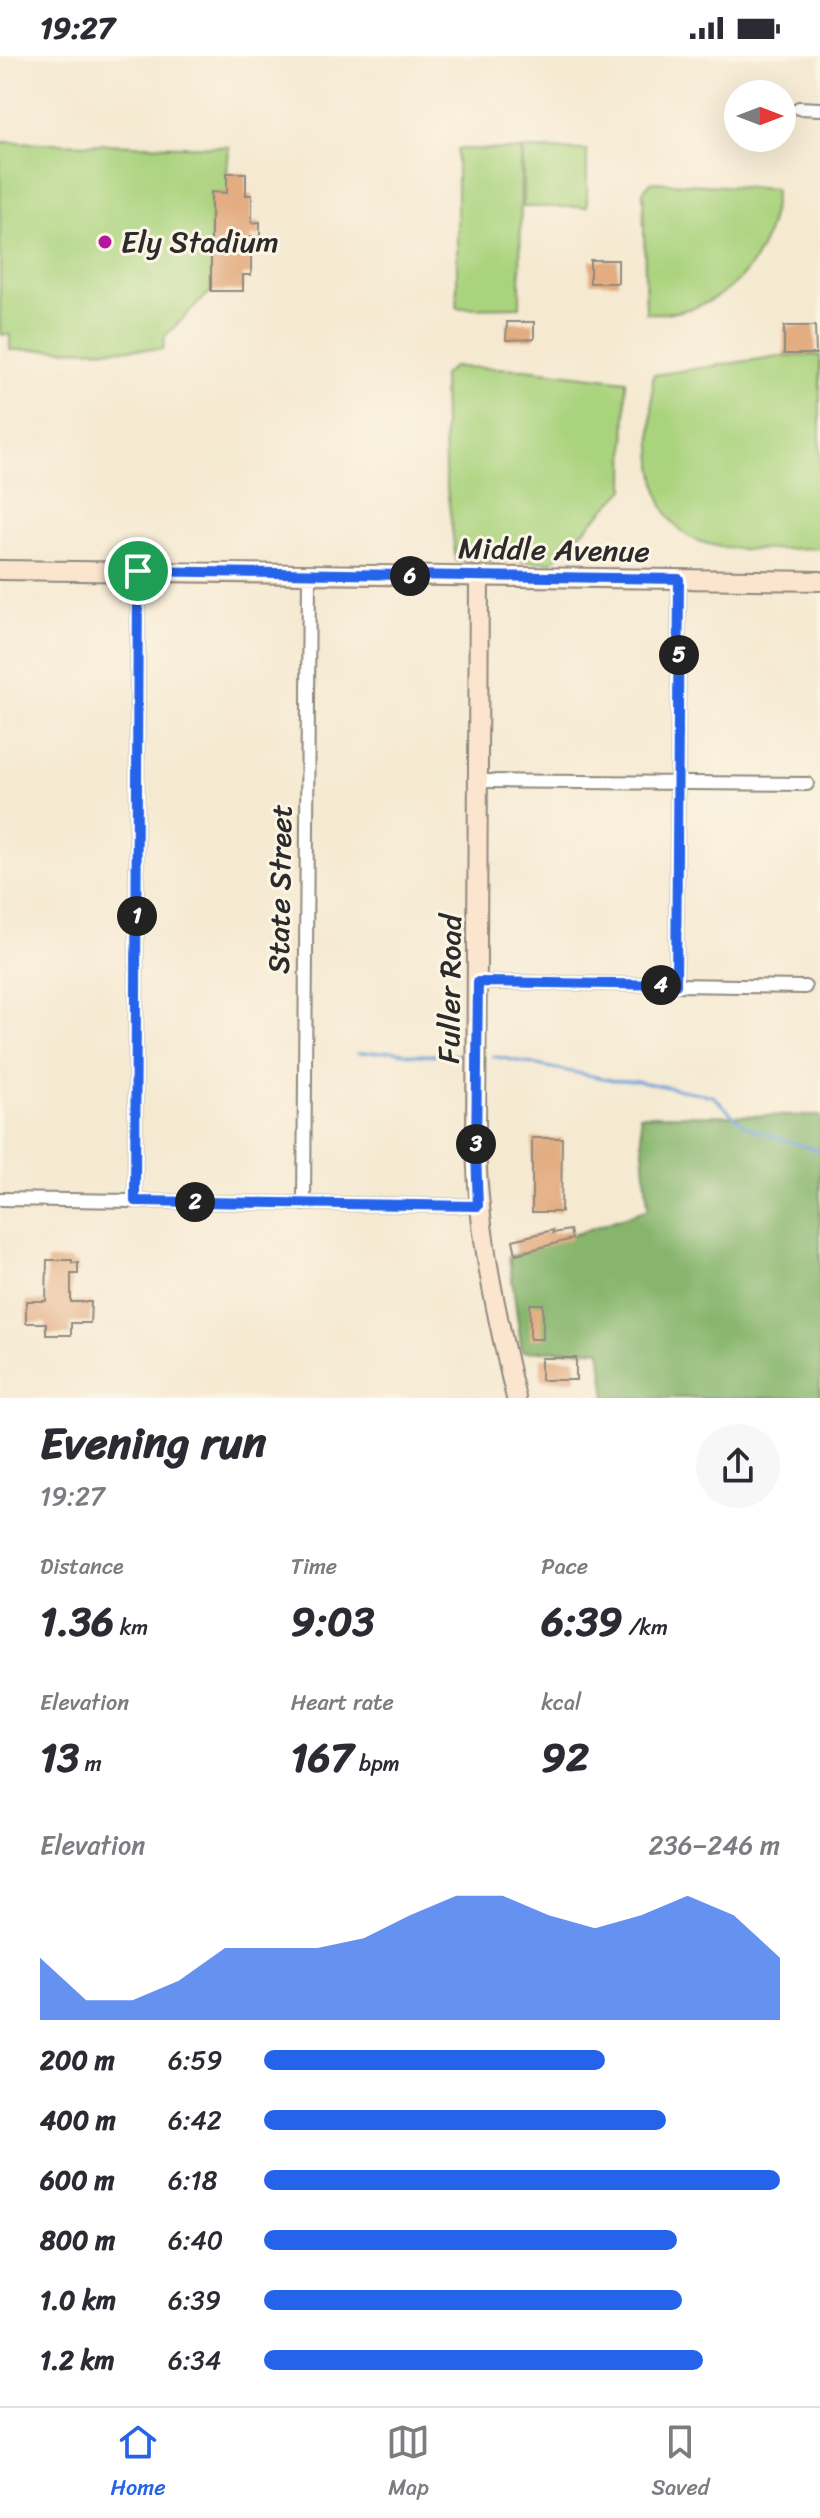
<!DOCTYPE html>
<meta charset="utf-8">
<style>
body{margin:0;font-family:Sriracha,sans-serif;background:#f7f7f7;color:#2b2b33;height:100vh;display:flex;flex-direction:column;font-size:30px;white-space:nowrap}
*{box-sizing:border-box;margin:0}
p{font-size:26px;color:#7c7c81}
.icon{flex:none;width:44px;height:44px;fill:none;stroke:currentColor;stroke-width:2;stroke-linecap:round;stroke-linejoin:round}
.map{position:relative;height:1342px;overflow:hidden}
.drawer{display:flex;flex-direction:column;background:#fff;flex:1}
.drawer>*{flex:none}
.needle{width:52px;rotate:90deg}
.buttons{position:absolute;left:724px;top:24px;display:grid;gap:16px}
.buttons a{display:grid;place-items:center;width:72px;height:72px;border-radius:50%;background:#fff;box-shadow:0 8px 32px #0002;font-size:40px}
.pin{position:absolute;display:grid;place-items:center;width:68px;height:68px;color:#fff;margin:-34px;border:4px solid #fff;border-radius:50%;box-shadow:0 2px 8px #0007}
.km{position:absolute;width:40px;height:40px;margin:-20px;border-radius:50%;background:#222;color:#fff;font-size:22px;line-height:40px;text-align:center}
.round{display:grid;place-items:center;flex:none;width:84px;height:84px;border-radius:42px;background:#f7f7f7}
.headline{display:flex;align-items:center;justify-content:space-between;height:136px;padding:0 40px}
h1{font-size:44px;font-weight:700;line-height:60px}
.metrics{display:grid;grid-template-columns:repeat(3,1fr);gap:12px;height:136px;padding:8px 40px}
.metrics div{display:grid;align-content:center}
.metrics b{font-size:40px;font-weight:700}
.metrics small{font-size:22px;font-weight:400}
.metrics p{font-size:22px}
.chart{height:224px;padding:16px 40px}
.chart p{display:flex;justify-content:space-between}
.chart svg{width:100%;height:144px;margin-top:8px;fill:#2563eb;opacity:.7}
ul{padding:0 40px;list-style:none;font-size:26px}
li{display:grid;grid-template-columns:128px 96px 1fr;align-items:center;height:60px}
li i{height:20px;border-radius:10px;background:#2563eb}
.status{display:flex;justify-content:space-between;align-items:center;height:56px;padding:0 40px;background:#fff;direction:ltr}
.status svg{height:22px;fill:currentColor}
.menu{display:flex;justify-content:space-around;align-items:center;height:112px;border-top:2px solid #e1e1e2;background:#fff;font-size:22px;color:#7c7c81}
.menu a{display:grid;justify-items:center;gap:4px}
.menu .on{color:#2563eb}
.map>svg:first-child{display:block}
</style>
<div class="status"><b>19:27</b><svg viewBox="0 0 49 12"><path d="M0 12V9h3v3zM5 12V6h3v6zM10 12V3h3v9zM15 12V0h3v12zM26 1h20v11H26zM47 4h2v5h-2z"/></svg></div>
<div class="map">
<svg width="820" height="1342" viewBox="0 0 820 1342">
<rect width="100%" height="100%" fill="#fcf5e5"/>
<filter id="ink" filterUnits="userSpaceOnUse"><feTurbulence type="fractalNoise" baseFrequency=".0125" numOctaves="2"/><feDisplacementMap in="SourceGraphic" scale="16" xChannelSelector="R" yChannelSelector="G"/><feConvolveMatrix kernelMatrix="1 2 1 2 8 2 1 2 1" color-interpolation-filters="sRGB"/></filter>
<filter id="wash" filterUnits="userSpaceOnUse"><feTurbulence type="fractalNoise" baseFrequency=".006" numOctaves="4" result="noise"/><feDisplacementMap in="SourceGraphic" scale="32" xChannelSelector="R" yChannelSelector="G"/><feGaussianBlur stdDeviation="1.8" result="paint"/><feColorMatrix in="noise" values="0 0 0 0 0 0 0 0 0 0 0 0 0 0 0 0 0 1.4 0 .05"/><feComposite in="paint" operator="in"/></filter>
<g filter="url(#wash)">
<rect width="100%" height="100%" fill="#f5e9d1"/>
<g fill="#aad37e" stroke="#6a7f54" stroke-width="2">
<path d="M0,86L229,91L227,117L235,137H211V235L165,280L163,293L10,294V279L0,278Z"/>
<path d="M457,93L521,94L520,251L457,252Z"/>
<path d="M523,93L587,94V151H523Z"/>
<path d="M651,126L775,133C773,206 722,262 646,257L643,135Z"/>
<path d="M820,299V492C781,492 733,499 696,484C640,461 653,368 653,319L780,300Z"/>
<path d="M453,311L525,313L626,325L625,433L552,506L456,505L445,416L443,319Z"/>
</g>
<path fill="#87b56d" stroke="#59704c" stroke-width="2" d="M640,1059L820,1060V1342H606L600,1293L522,1296L509,1201L648,1153Z"/>
<g fill="none" stroke-linecap="round" stroke-linejoin="round">
<g stroke="#669dd4" stroke-width="3">
<path d="M358,997L393,995L415,999H461"/>
<path d="M493,1000L612,1024L637,1025L713,1040L743,1068L754,1074L820,1095"/>
</g>
</g>
<g id="blocks">
<g fill="#e3ac81">
<path d="M227,117H246V139H252V167L260,166V181L251,180V219H243V235H211V136L227,137Z"/>
<rect x="590" y="204" width="28" height="23"/>
<path d="M507,266H534V283L506,284Z"/>
<path d="M784,270H815L816,298H784Z"/>
<path d="M532,1082H562L561,1156H532Z"/>
<path d="M553,1174V1177L570,1174L572,1183L516,1198L513,1184Z"/>
<path d="M47,1204H72V1207H78V1218H71V1246H91L90,1267H71V1279H46V1267H26V1245H46Z"/>
<rect x="530" y="1248" width="13" height="35"/>
<rect x="541" y="1302" width="35" height="22"/>
</g>
</g>
</g>
<g filter="url(#ink)">
<use href="#blocks" fill-opacity="0" stroke="#908a7e" stroke-width="2"/>
<g fill="none" stroke-linecap="round" stroke-linejoin="round">
<defs>
<g id="street">
<path d="M799,52L820,53"/>
<path d="M479,725L807,728"/>
<path d="M478,926L805,931"/>
<path d="M676,929L679,523"/>
<path d="M0,1143L478,1150"/>
<path d="M135,1145L138,515"/>
<path d="M304,1148L309,519"/>
</g>
<g id="secondary">
<path d="M0,514L820,525"/>
<path d="M479,521L476,1076C476,1169 495,1252 516,1342"/>
</g>
</defs>
<use href="#street" stroke="#908a7e" stroke-width="16"/>
<use href="#secondary" stroke="#908a7e" stroke-width="22"/>
<use href="#street" stroke="#fff" stroke-width="12"/>
<use href="#secondary" stroke="#fbe5cf" stroke-width="18"/>
</g>
</g>
<g fill="none" stroke-linecap="round" stroke-linejoin="round" filter="url(#ink)">
<defs>
<path id="route" d="M138,515L679,523L676,929L478,926L476,1097L478,1150L135,1145Z"/>
</defs>
<use href="#route" stroke="#fff" stroke-width="16"/>
<use href="#route" stroke="#2563eb" stroke-width="10"/>
</g>
<circle fill="#b5179e" stroke="#fcf5e5" stroke-width="3" cx="105" cy="186" r="8"/>
<g text-anchor="middle" stroke-width="6" stroke-linejoin="round" paint-order="stroke">
<g font-size="30" fill="#2b2b2b" stroke="#fcf5e5" text-anchor="start">
<text x="121" y="196">Ely Stadium</text>
</g>
<g font-size="30" fill="#2b2b2b" stroke="#fcf5e5">
<text transform="translate(554 494) rotate(1)" y="10">Middle Avenue</text>
<text transform="translate(280 833) rotate(-89)" y="10">State Street</text>
<text transform="translate(450 933) rotate(-89)" y="10">Fuller Road</text>
</g>
</g>
</svg>
<div class="buttons">
<a><svg class="needle" viewBox="-14 -14 28 28"><path d="M0-13l5 13h-10z" fill="#e53935"/><path d="M0 13l5-13h-10z" fill="#7c7c81"/></svg></a>
</div>
<div class="pin" style="left:138px;top:515px;background:#1e9e55"><svg class="icon" aria-label="arrive" viewBox="0 0 24 24"><path d="M6 21V4h12l-3 4 3 4H6"/></svg></div>
<b class="km" style="left:137px;top:860px">1</b>
<b class="km" style="left:195px;top:1146px">2</b>
<b class="km" style="left:476px;top:1088px">3</b>
<b class="km" style="left:661px;top:929px">4</b>
<b class="km" style="left:679px;top:599px">5</b>
<b class="km" style="left:410px;top:520px">6</b>
</div>
<section class="drawer">
<div class="headline"><div><h1>Evening run</h1><p>19:27</p></div><a class="round"><svg class="icon" aria-label="share" viewBox="0 0 24 24"><path d="M12 15V3M7 8l5-5 5 5M5 13v7h14v-7"/></svg></a></div>
<div class="metrics">
<div><p>Distance</p><b>1.36<small> km</small></b></div>
<div><p>Time</p><b>9:03</b></div>
<div><p>Pace</p><b>6:39<small> /km</small></b></div>
</div>
<div class="metrics">
<div><p>Elevation</p><b>13<small> m</small></b></div>
<div><p>Heart rate</p><b>167<small> bpm</small></b></div>
<div><p>kcal</p><b>92</b></div>
</div>
<div class="chart"><p><span>Elevation</span>236–246 m</p>
<svg viewBox="0 0 160 44" preserveAspectRatio="none"><path d="M0 44V25L10 38L20 38L30 32L40 22L50 22L60 22L70 19L80 12L90 6L100 6L110 12L120 16L130 12L140 6L150 12L160 25V44z"/></svg>
</div>
<ul>
<li><b>200 m</b>6:59<i style="width:66%"></i></li>
<li><b>400 m</b>6:42<i style="width:78%"></i></li>
<li><b>600 m</b>6:18<i style="width:100%"></i></li>
<li><b>800 m</b>6:40<i style="width:80%"></i></li>
<li><b>1.0 km</b>6:39<i style="width:81%"></i></li>
<li><b>1.2 km</b>6:34<i style="width:85%"></i></li>
</ul>
</section>
<nav class="menu">
<a class="on"><svg class="icon" aria-label="home" viewBox="0 0 24 24"><path d="M3 11l9-7 9 7M6 9v11h12V9"/></svg>Home</a>
<a><svg class="icon" aria-label="map" viewBox="0 0 24 24"><path d="M3 6l6-2 6 2 6-2v14l-6 2-6-2-6 2zM9 4v14M15 6v14"/></svg>Map</a>
<a><svg class="icon" aria-label="saved" viewBox="0 0 24 24"><path d="M7 4h10v16l-5-4-5 4z"/></svg>Saved</a>
</nav>
